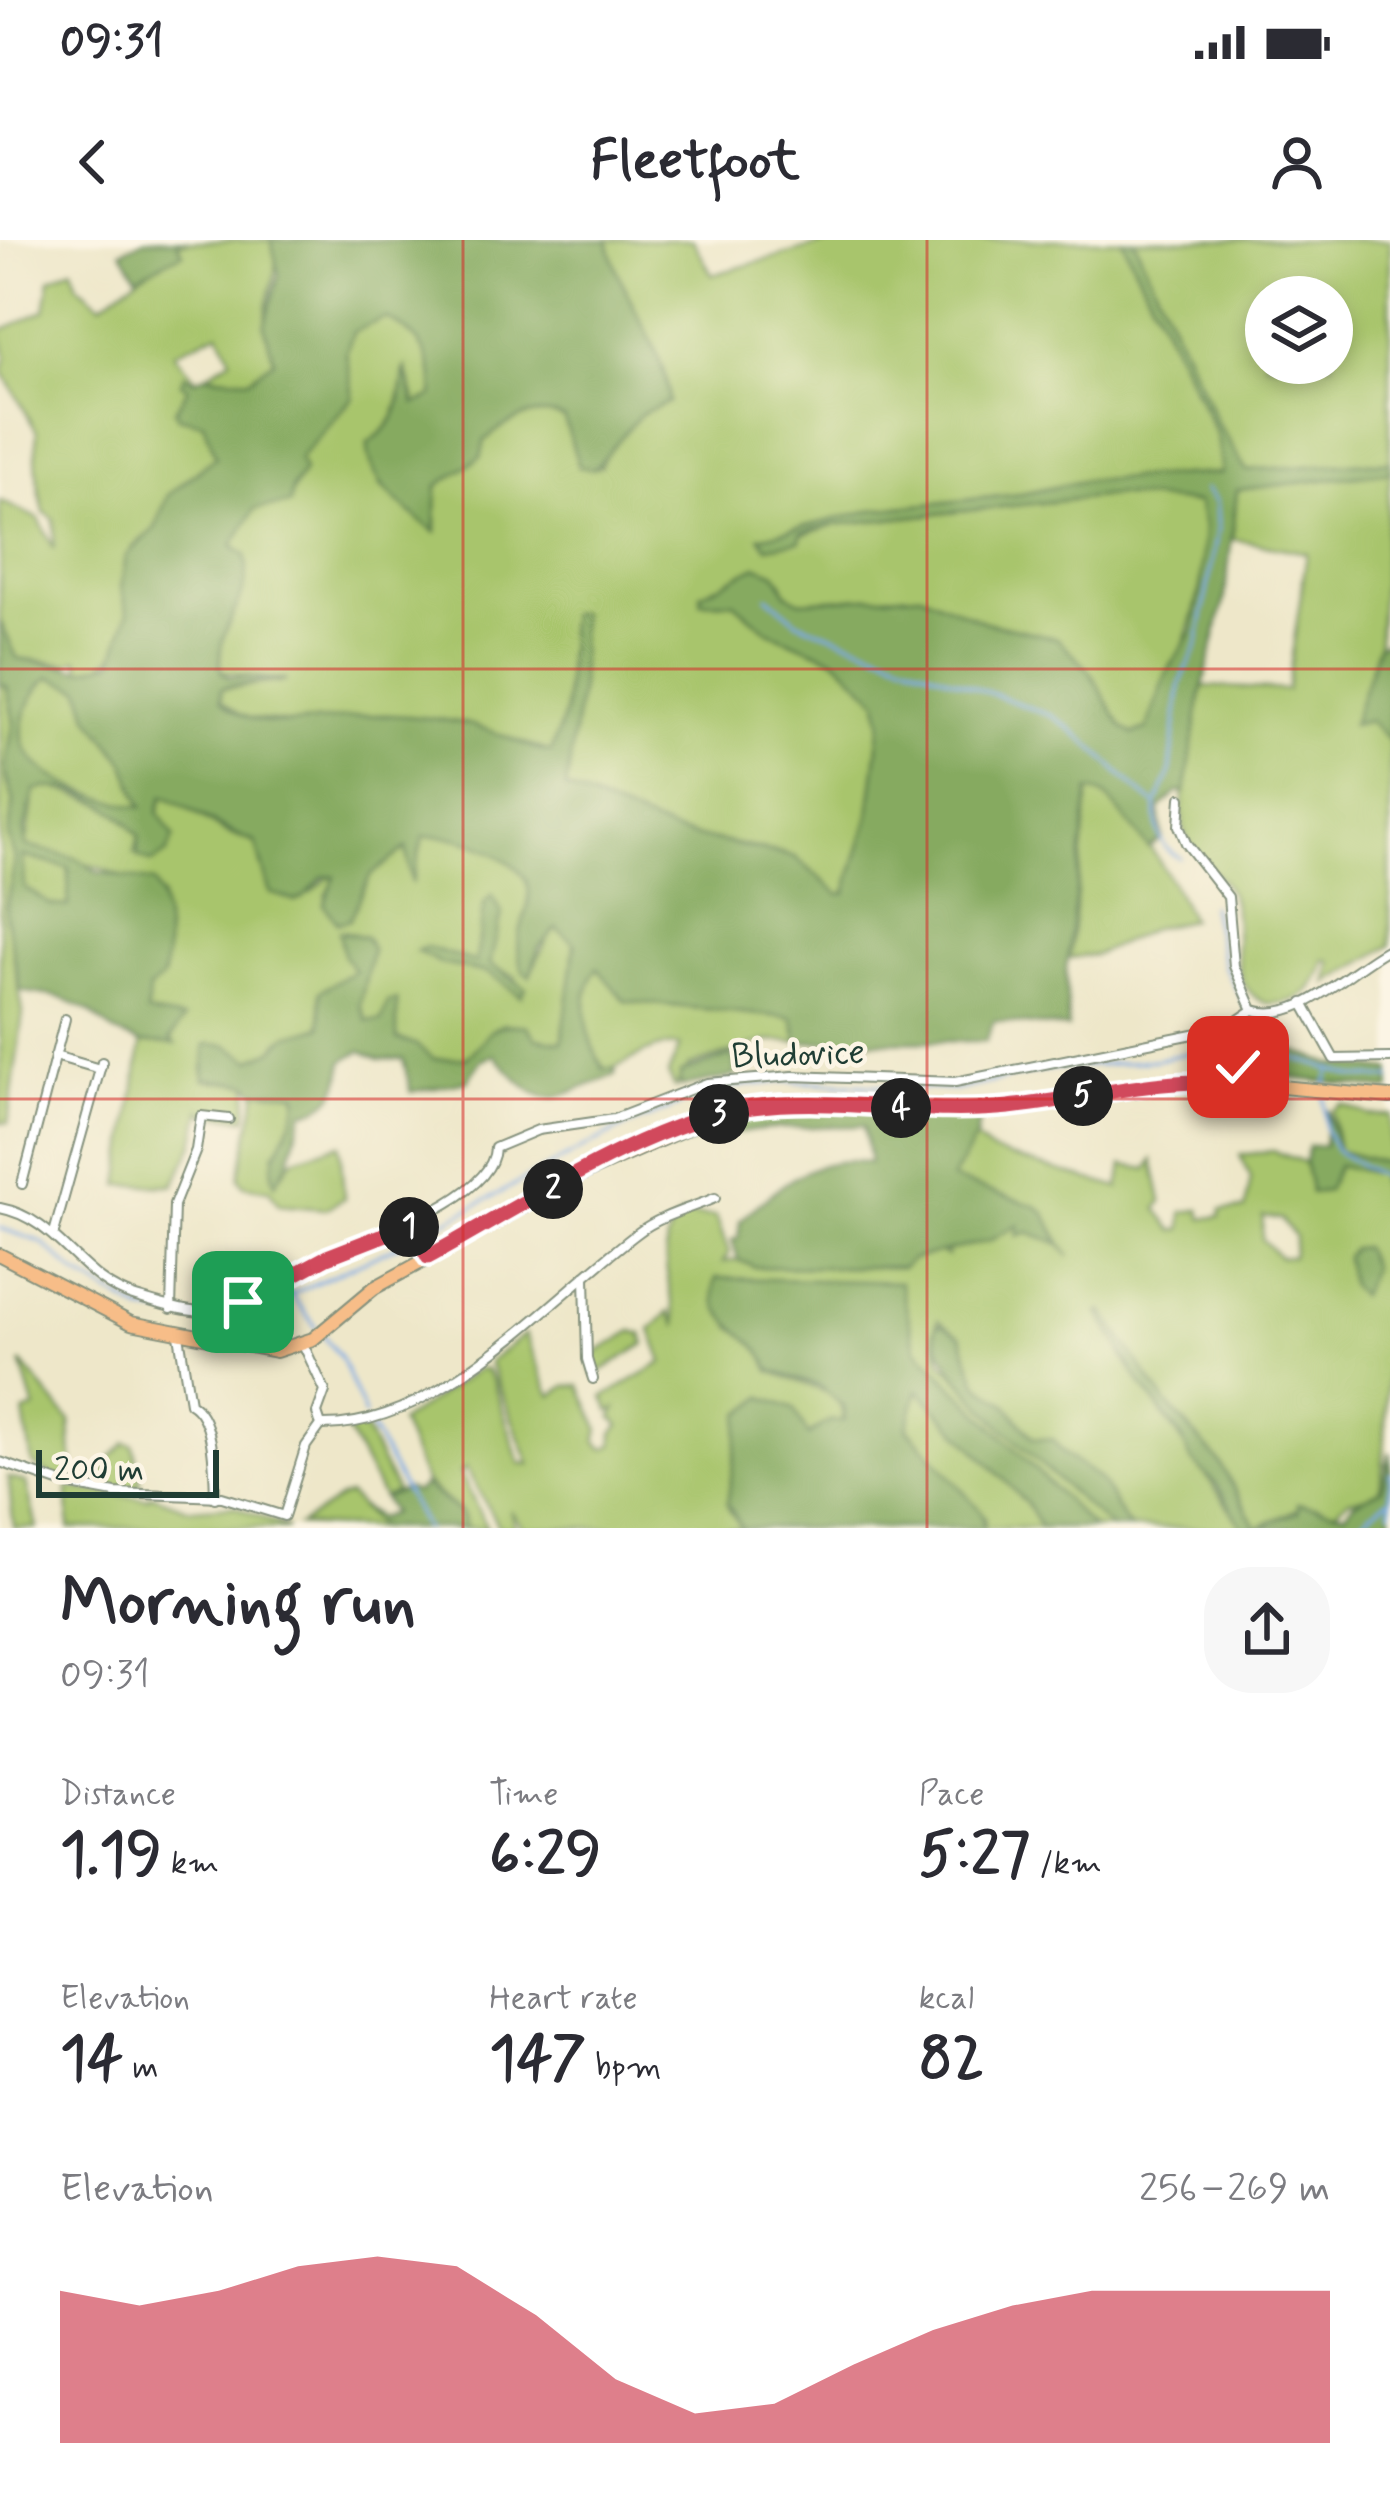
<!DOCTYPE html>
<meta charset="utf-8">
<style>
body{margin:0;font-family:Mynerve,sans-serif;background:#f7f7f7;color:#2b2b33;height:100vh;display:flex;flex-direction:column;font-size:45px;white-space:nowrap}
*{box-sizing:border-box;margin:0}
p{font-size:39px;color:#7c7c81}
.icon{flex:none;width:66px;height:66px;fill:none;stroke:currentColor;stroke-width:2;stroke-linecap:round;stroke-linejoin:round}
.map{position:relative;height:1288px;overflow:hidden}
.details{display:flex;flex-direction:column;background:#fff;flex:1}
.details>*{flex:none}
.buttons{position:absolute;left:1245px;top:36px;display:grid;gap:24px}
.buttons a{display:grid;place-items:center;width:108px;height:108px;border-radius:50%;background:#fff;box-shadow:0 6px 18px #0003;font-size:60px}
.scale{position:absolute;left:36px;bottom:30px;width:183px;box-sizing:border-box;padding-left:12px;border:6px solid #1f3d34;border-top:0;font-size:33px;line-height:42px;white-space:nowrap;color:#1f3d34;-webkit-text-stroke:9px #fcf5e5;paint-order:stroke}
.pin{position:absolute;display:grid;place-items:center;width:102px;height:102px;color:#fff;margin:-51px;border-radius:24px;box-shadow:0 6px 18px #0006}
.km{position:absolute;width:60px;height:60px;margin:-30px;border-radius:50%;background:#222;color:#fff;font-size:33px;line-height:60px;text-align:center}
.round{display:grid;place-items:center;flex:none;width:126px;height:126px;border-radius:48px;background:#f7f7f7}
.summary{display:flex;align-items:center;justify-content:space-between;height:204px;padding:0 60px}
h1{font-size:66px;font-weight:700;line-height:90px}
.figures{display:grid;grid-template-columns:repeat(3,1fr);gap:18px;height:204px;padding:12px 60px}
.figures div{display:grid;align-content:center}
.figures b{font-size:60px;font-weight:700}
.figures small{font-size:33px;font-weight:400}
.figures p{font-size:33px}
.chart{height:336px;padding:24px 60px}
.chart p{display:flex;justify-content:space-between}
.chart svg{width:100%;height:216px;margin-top:12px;fill:#d1495b;opacity:.7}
.status{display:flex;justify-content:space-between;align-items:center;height:84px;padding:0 60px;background:#fff;direction:ltr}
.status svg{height:33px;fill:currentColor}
header{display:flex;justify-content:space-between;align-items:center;height:156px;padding:0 60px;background:#fff;font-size:54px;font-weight:700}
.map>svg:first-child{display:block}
</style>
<div class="status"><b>09:31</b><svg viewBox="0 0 49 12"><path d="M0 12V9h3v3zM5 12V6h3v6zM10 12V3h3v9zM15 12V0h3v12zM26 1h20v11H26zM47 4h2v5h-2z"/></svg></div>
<header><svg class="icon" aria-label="back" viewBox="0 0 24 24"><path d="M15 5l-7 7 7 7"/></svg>Fleetfoot<svg class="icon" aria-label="person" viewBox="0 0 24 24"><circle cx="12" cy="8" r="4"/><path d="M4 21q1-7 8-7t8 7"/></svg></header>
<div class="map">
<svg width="1390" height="1288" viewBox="0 0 1390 1288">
<rect width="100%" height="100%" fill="#fcf5e5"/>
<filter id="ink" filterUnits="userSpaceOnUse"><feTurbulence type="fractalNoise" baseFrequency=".00833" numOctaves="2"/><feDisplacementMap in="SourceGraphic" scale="24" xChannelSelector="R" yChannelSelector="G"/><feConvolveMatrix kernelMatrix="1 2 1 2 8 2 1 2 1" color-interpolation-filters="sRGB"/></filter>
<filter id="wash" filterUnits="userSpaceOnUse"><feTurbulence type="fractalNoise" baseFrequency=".004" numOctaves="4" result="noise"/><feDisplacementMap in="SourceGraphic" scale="48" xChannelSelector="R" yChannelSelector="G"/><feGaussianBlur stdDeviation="2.7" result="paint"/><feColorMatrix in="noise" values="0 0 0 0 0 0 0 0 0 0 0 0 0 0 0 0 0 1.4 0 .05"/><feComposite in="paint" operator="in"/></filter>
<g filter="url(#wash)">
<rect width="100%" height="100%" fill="#eee7c9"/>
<g fill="#a8c56c" stroke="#648150" stroke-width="3" fill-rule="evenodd">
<path d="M271,0C282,30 272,38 267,67C264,87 278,106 271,125L249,139L206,135L231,119L219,92L174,113L196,139L185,136L188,148L175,171L204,182L216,217C190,235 162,256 155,289L133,306C127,351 140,427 81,430L78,419L69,424L17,418L0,381V261L39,279L54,309V279L44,272C37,244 34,219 37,192L2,130L6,117L0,91L45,70L50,39L72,28L78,45L101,64L165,18L182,14L178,2Z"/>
<path d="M608,0H693L712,35L837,0H1122L1216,194L1225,220L1222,233L1083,241L1022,254L873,270L760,298L767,307L832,285L1116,255L1198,263C1224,313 1174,444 1147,489L1133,494L1122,487L1089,430L1057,398L985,382L921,354L800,361L786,353L781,340L702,362H734L769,392L836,419L878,460L881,482L869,577L846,653L839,654L787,614L675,592L566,548L581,444L569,374L565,472L551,512L462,483L430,479L388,475L294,483L244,478L221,460V449L286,441L222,432C210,387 255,361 245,315L232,306L255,268L290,255L304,231L299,219L353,158L346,113L353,92L384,77C417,93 437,117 433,156L416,164L406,128C397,162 402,181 368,203L381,246L436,291L437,246L481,217L485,200C508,181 534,166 564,178L579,227H600C611,198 639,168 669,162C666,105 618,56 608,0Z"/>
<path d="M1134,0H1390V222L1246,230L1217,182ZM1266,57H1332V123H1266Z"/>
<path d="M1390,232L1378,409L1353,484L1369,480L1390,501V706L1328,743L1331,722L1325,720C1316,751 1300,765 1266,763C1225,746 1242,696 1233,662C1225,631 1188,617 1183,585C1178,554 1196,479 1203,446L1287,450L1307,313L1233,299L1237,250Z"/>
<path d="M50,437L81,448L102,493L124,521L142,567C105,562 14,537 23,485C26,467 35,448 50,437Z"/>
<path d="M0,444L6,446L14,481L5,536L14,562L8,596L16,619L5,666L23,773L8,883L0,882Z"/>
<path d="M50,546L112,567L139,596L134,612L174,597L158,572L164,555C186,566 204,580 225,592C238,600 250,597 261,609V626L311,653L332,634L334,643L326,656L350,675L370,636L407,607L412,643L423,597C458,593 514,609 530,643L525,679L530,735L551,691L561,687L574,701L567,798L556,803L536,798L527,786L503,784L466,819H434L415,804L396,798V777L388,762L381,781H367L360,765L372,709L365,697L343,691L355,731L320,752L321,786L281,800L273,810L250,820L234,809L203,826L204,840L249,844L246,878L202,874V867L194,904L174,945H120L142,800L169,802L181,782L147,773L148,749L164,735L162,656C125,632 70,619 26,606L35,549ZM484,664L502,673L489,725L515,736L521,756L489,733L418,709L476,722Z"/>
<path d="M1090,547C1130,564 1173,641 1191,680L1156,687L1095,715L1069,718Z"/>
<path d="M23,616L69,628V666L51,665L25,648Z"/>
<path d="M597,727L625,761L793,778L799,802L766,801L689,826L675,848L668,834L680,806C652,802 633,822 607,831C583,806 579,756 597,727Z"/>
<path d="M258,848L292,850L298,858L295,882L274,914L277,940L293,919L340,904L344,958L325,969L279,965L269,950L244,946L239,938Z"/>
<path d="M1342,864L1369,875H1390V924L1338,911L1332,871Z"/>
<path d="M974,898L992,912L1119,948L1123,925L1147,929L1153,920L1162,961L1157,969L1174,991L1182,989L1183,972L1200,970L1203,979L1220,976L1221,970L1245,969L1251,938L1240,915L1273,911L1304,922L1310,947L1329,943L1338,925L1379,934C1390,961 1390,1226 1378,1254L1348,1260L1334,1273L1317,1266L1299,1268L1257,1288L1219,1222L1167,1164L1103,1072L1124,1119L1243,1288H1131C1116,1273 1112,1252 1098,1239C1083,1224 1064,1219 1054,1200L1033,1198L1006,1164L978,1144L961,1097L938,1080L934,1092L941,1121L1111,1288H1093L955,1153L916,1108L906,1074L732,1087L758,1104L770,1131L837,1156L845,1180L829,1182L807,1195L794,1169L763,1157L741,1174L728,1268L742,1288H523L510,1270L515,1288H499L466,1228L460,1233L487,1288H466L462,1274L425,1242L400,1182L478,1129L486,1130L493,1141L520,1223L530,1224L489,1122L525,1094L548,1150L552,1156L566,1146H580L599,1189L596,1202L604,1209L613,1205V1193L620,1185L612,1177L616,1169L610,1171L604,1157L663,1122L651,1090L669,1072L677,1086C673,1056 651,998 682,975L716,977L729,1013L723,1022L738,1020L755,1027H902L912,1019L939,1012L947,1016V1011L1019,985V996L1028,992L1060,1004L1070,1017L1042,971L952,939ZM1263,976L1281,979L1295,996L1292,1016L1279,1017L1262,999Z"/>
<path d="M633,1091L642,1094L645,1104L594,1135L589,1117Z"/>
<path d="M21,1122L70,1181L73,1240L55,1238L32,1223L24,1173L35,1169Z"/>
<path d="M918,1149L1026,1263L1041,1288H984L985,1277L907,1187Z"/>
<path d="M363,1186L396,1251L383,1258L346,1188Z"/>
<path d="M126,1203L133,1205L141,1244L137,1249L96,1247L111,1217Z"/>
<path d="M8,1238L26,1242L37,1288H14Z"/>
<path d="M68,1248L147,1259L152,1255L190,1269L234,1266L288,1288H69Z"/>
<path d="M349,1255L380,1288L299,1285L342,1257Z"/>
</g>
<g fill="#86aa60" stroke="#52744a" stroke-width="3" fill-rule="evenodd">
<path d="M145,0H184L178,4L183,13L137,36L121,11Z"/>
<path d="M271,0H608C618,56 666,105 669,162L642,173L594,229L579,227L564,178C534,166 508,181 485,200L481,217L437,246L435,292C405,269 367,243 368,203C400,182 402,163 404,127L415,164L433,156C437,118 417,92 385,78L353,92L346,113L353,157L299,219L304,231L292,248L290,264L255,269L232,306L245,315C256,361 211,386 222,432L228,437L287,439L230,446L221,449V460C256,500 331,476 380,475C407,475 436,478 463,483C494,488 521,507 551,512L565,472L569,374L580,372L581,444L566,548L675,592L795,617L839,654L846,653L869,577L881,482L878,460L836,419L769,392L734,362H701V354L757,326L776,333L786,353L800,361L921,354L985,382L1057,398L1089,430L1122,487L1133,494L1147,489L1166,434L1192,392L1201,349L1204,287L1198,263L1116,255L832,285L801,293L800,301L767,307L760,297L873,270L1022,254L1083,241L1222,233L1217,194L1122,0H1134L1217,182L1246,230L1370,222H1390V232L1237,250L1225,357L1200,458L1185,553L1178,552L1159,569L1162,598L1149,608L1105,554L1089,550L1066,730L1068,788L994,781L986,801L799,802L793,778L625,761L597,728C577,758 587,798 603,829L616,828L615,835C543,861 550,875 494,815L481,821L467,841L411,852L403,819H379L361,811L343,821C342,848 332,867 303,872L288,923L275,944C262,914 300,887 297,853L254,851L249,844L204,839L205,809L206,804L227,805L251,820L273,810L287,796L321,787L320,751L355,731L344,716L339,692L366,697L372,709L360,765L367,781H381L388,762L397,760V799L415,804L434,819L466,818C494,796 481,781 527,786L536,798L562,802L575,704L557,688L539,707L530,735L524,733C499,677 570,651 488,610C468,600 446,594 423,597L412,644L406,608L370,636L350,680L338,683L324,665L335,636L323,637L303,658L295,661L270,653L255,602C221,591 195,569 163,556L158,572L174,597L167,613L152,622L137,616L139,596C117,567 72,540 35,550L25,588L26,606L79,619L97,632L154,642C168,668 169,711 162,739L149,749L147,773L184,779L170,799L175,804L141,803L115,793L89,771L59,757L21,751L5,673L15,619L8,596L14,562L5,528L14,482L7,446L0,444V381L17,418L82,430L113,422L128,373L121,347L126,316L155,288L168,255L216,217L204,183L178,177L175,171L188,148L181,143L184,135L194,140L206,135L249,139L274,120L264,86L279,35ZM50,437L81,449L89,476L124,521L142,567C105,561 14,537 23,485C26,467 35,447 50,437ZM23,616L69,628L68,666L51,665L25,648Z"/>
<path d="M1390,400V501L1369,481L1352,485L1378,406Z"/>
<path d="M492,655L502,673L490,724L526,748L521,756L489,733L442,724L417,711L426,707L476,722L484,664Z"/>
<path d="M1272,802L1330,824L1390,830V850L1245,832L1238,818Z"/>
<path d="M733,815L736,836L680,847V833Z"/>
<path d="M846,869L979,880L976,898L952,939L1036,966L1046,974L1060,1004L1028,992L1017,996L1019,985L989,1001L912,1019L903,1027H755L738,1020L732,1000L738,998L740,981C780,945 814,913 870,923L864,886C795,887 731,887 666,910C708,861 788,871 846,869Z"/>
<path d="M1327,869L1338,911L1390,924V999L1379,934L1338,925L1327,951L1311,953L1305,924L1308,906H1324Z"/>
<path d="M1363,1007L1372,1028L1360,1056L1350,1045L1345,1017L1352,1008Z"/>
<path d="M716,1038L900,1042L916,1108L1093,1288H1041L1026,1263L918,1150L907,1188L981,1271L984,1288H742L727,1263L741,1174L763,1157L794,1169L808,1195L829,1181L845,1180L844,1167L820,1146L770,1130C760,1093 703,1084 716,1038Z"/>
<path d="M1103,1071L1167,1164L1219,1222L1257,1288L1298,1272V1263L1346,1273L1353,1263L1382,1249L1390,1212V1288H1243L1217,1245L1191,1220L1182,1198L1136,1137L1099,1073Z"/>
<path d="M942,1084L961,1096L978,1144L1006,1164L1033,1198L1054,1200C1063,1219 1083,1224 1098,1239C1112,1252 1116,1273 1131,1288H1111C1074,1253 927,1132 936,1086Z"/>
<path d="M424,1245L462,1274L466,1288H380L359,1266L379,1278L392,1273L383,1258L407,1249L416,1252Z"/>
</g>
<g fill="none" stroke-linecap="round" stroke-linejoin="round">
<g stroke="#7baae5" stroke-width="3">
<path d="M767,356L798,382L1052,476C1093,501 1118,537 1156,565C1157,589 1157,607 1180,618"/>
<path d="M1157,563L1170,534L1180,444L1198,403L1218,288L1216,262L1205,249"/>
<path d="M1211,666L1224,726L1247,769"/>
<path d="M1249,778L1253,803"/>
<path d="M1325,847L1331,829"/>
<path d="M1324,856L1325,889L1336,911L1384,938L1390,977"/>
<path d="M0,988L41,1002L78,1035L141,1071L214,1081L260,1069L418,996L622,888L721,848L789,841L956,850L1050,829L1156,820L1241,801L1354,837L1390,838"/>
<path d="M290,1053L316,1087"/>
<path d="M322,1094L341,1118L365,1175"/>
<path d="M369,1184L425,1288"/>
<path d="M1390,1233V1271"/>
<path d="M1352,1288L1389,1259"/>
</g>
</g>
</g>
<g filter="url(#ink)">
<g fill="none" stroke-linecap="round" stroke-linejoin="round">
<defs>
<g id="street">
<path d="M1181,558L1179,586L1186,603L1228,657L1234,726L1253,770"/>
<path d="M1303,763L1334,819L1390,818"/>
<path d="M1228,787L1236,843"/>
<path d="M55,816L100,829"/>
<path d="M22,944L65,779"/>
<path d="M0,968C59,979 79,1041 136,1057C160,1064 192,1075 217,1071C257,1064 290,1035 325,1018C366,998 493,961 495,908L538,890L614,879L707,843L793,836L955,842L1228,787L1253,770C1300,785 1350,728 1390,708"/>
<path d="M413,984L428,1017"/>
<path d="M54,993L102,822"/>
<path d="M585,1036L587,1119L593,1139"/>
<path d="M171,1069L174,965L196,910L201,876L229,879"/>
<path d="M179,1095L190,1163C215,1177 214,1230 215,1258"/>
<path d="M321,1185C440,1187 549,1059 639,992C660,976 691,968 715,958"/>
<path d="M0,1222L61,1243L115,1253L222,1257L284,1276L306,1206L321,1185L317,1173L325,1151L303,1104"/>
</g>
<path id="primary" d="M0,1015L131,1083L276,1111L313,1099L374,1048L580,935L721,873L811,863L972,870L1216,841L1390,857"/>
</defs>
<use href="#street" stroke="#86927e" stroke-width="12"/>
<use href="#primary" stroke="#86927e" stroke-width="16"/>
<use href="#street" stroke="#fff" stroke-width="8"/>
<use href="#primary" stroke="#f7bd88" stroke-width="12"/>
</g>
</g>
<g fill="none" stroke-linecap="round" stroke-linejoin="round" filter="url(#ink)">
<defs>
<path id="route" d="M243,1062L327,1017L412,984L428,1017C520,967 650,880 752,867C837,856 923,876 1009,867C1084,859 1160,836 1236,843L1238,827"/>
</defs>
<use href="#route" stroke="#fff" stroke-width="24"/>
<use href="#route" stroke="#d1495b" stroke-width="15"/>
</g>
<path fill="none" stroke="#d62828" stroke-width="3" stroke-opacity="0.55" d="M463,0V1288M927,0V1288M0,429H1390M0,859H1390"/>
<g text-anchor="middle" stroke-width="9" stroke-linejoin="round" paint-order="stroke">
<g font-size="36" fill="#1f3d34" stroke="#fcf5e5">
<text transform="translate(798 812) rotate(-2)" y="13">Bludovice</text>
</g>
</g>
</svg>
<div class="buttons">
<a><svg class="icon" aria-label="layers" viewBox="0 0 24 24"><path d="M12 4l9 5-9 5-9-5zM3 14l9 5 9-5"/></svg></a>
</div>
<div class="scale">200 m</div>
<div class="pin" style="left:243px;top:1062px;background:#1e9e55"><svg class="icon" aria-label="arrive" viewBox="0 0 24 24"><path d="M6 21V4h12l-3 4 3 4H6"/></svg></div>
<div class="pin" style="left:1238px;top:827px;background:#d93025"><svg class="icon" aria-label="check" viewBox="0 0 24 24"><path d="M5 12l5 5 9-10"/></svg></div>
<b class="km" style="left:409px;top:987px">1</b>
<b class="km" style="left:553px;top:949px">2</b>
<b class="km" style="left:719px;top:874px">3</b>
<b class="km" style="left:901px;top:868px">4</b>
<b class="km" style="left:1083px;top:856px">5</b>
</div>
<section class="details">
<div class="summary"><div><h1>Morning run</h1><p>09:31</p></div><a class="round"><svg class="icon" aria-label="share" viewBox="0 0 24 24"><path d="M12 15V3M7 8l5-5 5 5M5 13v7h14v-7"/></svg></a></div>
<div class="figures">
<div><p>Distance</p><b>1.19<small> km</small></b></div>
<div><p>Time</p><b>6:29</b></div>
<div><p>Pace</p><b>5:27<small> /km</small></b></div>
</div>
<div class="figures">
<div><p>Elevation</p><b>14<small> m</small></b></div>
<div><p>Heart rate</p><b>147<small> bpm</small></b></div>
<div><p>kcal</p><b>82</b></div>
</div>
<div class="chart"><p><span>Elevation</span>256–269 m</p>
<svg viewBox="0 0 160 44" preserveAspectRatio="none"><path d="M0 44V13L10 16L20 13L30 8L40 6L50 8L60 18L70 31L80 38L90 36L100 28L110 21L120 16L130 13L140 13L150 13L160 13V44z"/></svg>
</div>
</section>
